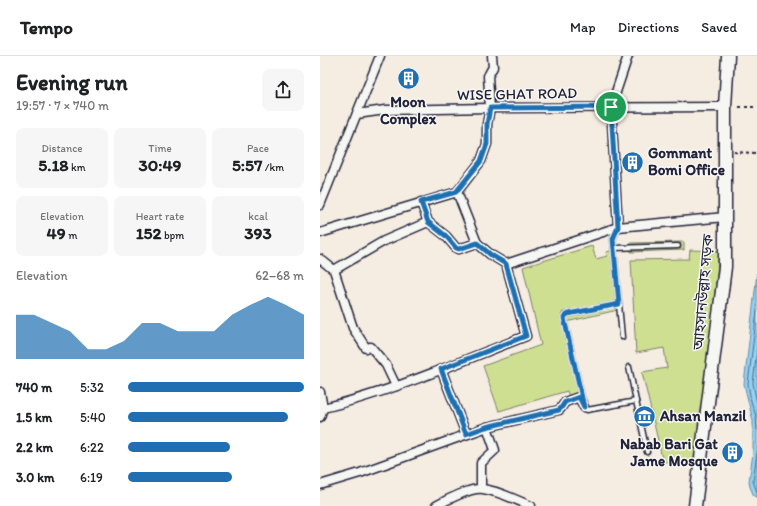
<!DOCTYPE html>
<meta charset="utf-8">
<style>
body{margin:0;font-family:Itim,"Noto Sans Bengali",sans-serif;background:#f6f6f6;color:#202124;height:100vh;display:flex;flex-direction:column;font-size:15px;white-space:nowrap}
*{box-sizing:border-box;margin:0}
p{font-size:13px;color:#757577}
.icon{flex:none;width:22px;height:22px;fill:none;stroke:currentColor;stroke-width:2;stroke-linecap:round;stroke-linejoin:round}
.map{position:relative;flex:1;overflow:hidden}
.sheet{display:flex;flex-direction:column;background:#fff;width:320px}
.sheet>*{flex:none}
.pin{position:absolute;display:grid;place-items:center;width:34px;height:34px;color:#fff;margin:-17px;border:2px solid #fff;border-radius:50%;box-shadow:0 1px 4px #0007}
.round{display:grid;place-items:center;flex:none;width:42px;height:42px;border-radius:8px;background:#f6f6f6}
.head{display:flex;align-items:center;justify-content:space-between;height:68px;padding:0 16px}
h1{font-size:22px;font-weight:700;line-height:30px}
.metrics{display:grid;grid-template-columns:repeat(3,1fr);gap:6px;height:68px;padding:4px 16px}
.metrics div{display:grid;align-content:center;border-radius:8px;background:#f6f6f6;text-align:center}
.metrics b{font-size:17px;font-weight:700}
.metrics small{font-size:11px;font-weight:400}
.metrics p{font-size:11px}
.chart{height:112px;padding:8px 16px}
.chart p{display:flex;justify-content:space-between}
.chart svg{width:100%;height:72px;margin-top:4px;fill:#1f6fb2;opacity:.7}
ul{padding:0 16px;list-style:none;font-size:13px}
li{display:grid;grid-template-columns:64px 48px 1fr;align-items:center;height:30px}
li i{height:10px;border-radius:5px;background:#1f6fb2}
header{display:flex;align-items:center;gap:24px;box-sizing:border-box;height:56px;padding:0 20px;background:#fff;border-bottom:1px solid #e0e0e0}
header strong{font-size:19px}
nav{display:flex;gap:22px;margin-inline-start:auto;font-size:14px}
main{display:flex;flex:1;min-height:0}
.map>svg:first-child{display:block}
</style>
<header>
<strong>Tempo</strong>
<nav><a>Map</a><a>Directions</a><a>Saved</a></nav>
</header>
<main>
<section class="sheet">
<div class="head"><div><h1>Evening run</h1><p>19:57 · 7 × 740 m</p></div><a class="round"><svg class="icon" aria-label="share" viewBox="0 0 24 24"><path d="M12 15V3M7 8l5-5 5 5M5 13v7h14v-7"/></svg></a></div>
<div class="metrics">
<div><p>Distance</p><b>5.18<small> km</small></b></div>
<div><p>Time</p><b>30:49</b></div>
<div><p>Pace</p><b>5:57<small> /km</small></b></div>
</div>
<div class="metrics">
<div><p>Elevation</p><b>49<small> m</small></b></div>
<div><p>Heart rate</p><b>152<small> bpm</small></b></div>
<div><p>kcal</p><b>393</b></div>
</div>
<div class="chart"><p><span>Elevation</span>62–68 m</p>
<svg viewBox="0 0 160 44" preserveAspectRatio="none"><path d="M0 44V17L10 17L20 22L30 27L40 38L50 38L60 33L70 22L80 22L90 27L100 27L110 27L120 17L130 11L140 6L150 11L160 17V44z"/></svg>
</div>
<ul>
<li><b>740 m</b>5:32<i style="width:100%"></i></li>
<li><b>1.5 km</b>5:40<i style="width:91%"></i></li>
<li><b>2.2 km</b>6:22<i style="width:58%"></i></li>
<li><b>3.0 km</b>6:19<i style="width:59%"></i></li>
</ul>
</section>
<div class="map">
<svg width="437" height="450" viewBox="0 0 437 450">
<rect width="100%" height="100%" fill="#f6ede2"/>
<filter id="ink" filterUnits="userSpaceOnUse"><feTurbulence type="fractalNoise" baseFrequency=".025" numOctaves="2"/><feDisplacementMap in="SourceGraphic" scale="8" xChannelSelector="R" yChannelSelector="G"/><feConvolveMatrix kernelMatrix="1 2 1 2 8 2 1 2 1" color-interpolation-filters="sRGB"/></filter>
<g filter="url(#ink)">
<g fill="#cfdf92" stroke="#788066">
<path d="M364,186V194L311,196L310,187Z"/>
<path d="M272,190L276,203L287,200L286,196L295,194L302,253L246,266L263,339L250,343L247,335L179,355L163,310L221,289L203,211Z"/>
<path d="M370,194L399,195L379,404L343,406L322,316L347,312L344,292L316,297L311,204L369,203Z"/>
</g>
<path fill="#92d1f3" stroke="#658ba9" d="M437,217V441L434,440L430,431L429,425L433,397V365L424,328Z"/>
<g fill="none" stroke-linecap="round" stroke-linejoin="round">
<g stroke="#4f6885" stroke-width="1">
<path d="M437,255L428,328L431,345L436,361L437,374"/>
<path d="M437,294L433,327L437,347"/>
<path d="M437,397L433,425L437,436"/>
</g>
<defs>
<g id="lane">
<path d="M298,171L293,183L302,281"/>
<path d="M294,192L358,190"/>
<path d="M262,342L244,262L245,259L249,258L299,248"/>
<path d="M316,345L327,396"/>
<path d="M264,350L267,354L316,345L309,311"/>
</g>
<g id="street">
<path d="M37,58L65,54L170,52L405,51"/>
<path d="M137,136L157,187L171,199L186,208"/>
<path d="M101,146L108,166L126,180L136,192L139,193L157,187"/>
<path d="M0,149L60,0"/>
<path d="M298,171L291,51L308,0"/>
<path d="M0,177L137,136L161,105L167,88V68L170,52L168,20L173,11L172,0"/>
<path d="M0,203L14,214L33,272L46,292L51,291L66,309L76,330"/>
<path d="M14,214L64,185L108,166"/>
<path d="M121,313L146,378"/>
<path d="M0,336L3,352L0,361"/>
<path d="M3,352C72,336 139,306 206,280L186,208L298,171L405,161"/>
<path d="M0,429L40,417L167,371L239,354L241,352L245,346L259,341L264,351"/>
<path d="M161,432V407L175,394L167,371"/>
<path d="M116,450C126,444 152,431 163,433C179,435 196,444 211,450"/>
</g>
<path id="secondary" d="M375,450L405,211V51L408,0"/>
</defs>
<use href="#lane" stroke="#22223b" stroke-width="7"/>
<use href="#street" stroke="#22223b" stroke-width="11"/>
<use href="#secondary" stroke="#22223b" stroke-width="15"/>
<g stroke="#22223b" stroke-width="2" stroke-dasharray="3 3" stroke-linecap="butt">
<path d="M419,51H437"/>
<path d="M414,96L437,97"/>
</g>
<use href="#lane" stroke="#f6f6f2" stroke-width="4"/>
<use href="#street" stroke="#f6f6f2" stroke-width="8"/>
<use href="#secondary" stroke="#f6f6f2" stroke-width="12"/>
</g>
</g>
<g fill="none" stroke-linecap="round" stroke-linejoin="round" filter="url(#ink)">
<defs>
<path id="route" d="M291,51L298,171L293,183L299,248L248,258L246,259L244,262L264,351L259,341L245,346L241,352L239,354L166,371L146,378L121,313L206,280L186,208L171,199L157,187L139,193L136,192L126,180L108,166L101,146L136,136L161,105L167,88V68L170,52Z"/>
</defs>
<use href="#route" stroke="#fff" stroke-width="8"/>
<use href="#route" stroke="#1f6fb2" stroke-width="5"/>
</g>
<defs>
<symbol id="building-disc" viewBox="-11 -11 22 22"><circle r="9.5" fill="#1f6fb2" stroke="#f6f6f2"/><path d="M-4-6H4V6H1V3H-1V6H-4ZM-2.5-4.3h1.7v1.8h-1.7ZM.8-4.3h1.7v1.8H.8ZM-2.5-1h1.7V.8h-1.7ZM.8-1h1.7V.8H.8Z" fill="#fff"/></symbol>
<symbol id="museum-disc" viewBox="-11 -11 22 22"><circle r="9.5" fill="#1f6fb2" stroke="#f6f6f2"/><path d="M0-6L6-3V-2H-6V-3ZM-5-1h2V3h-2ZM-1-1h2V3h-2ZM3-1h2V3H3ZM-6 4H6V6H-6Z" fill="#fff"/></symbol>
</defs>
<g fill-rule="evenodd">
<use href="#building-disc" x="76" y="10" width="25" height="25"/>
<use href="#building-disc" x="300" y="94" width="25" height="25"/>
<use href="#museum-disc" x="312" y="348" width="25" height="25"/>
<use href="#building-disc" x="400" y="384" width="25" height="25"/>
</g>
<g text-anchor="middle" stroke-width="3" stroke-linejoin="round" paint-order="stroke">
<g font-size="15" fill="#22223b" stroke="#f6f6f2">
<text transform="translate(197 38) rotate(-1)" y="5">WISE GHAT ROAD</text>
<text transform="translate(383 236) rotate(-85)" y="5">আহসানউল্লাহ সড়ক</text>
</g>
<g font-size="15" font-weight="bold" fill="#22223b" stroke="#f6f6f2" text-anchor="start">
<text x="88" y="51" text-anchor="middle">Moon<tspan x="88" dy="17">Complex</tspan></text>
<text x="328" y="102">Gommant<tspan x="328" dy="17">Bomi Office</tspan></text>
<text x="340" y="365">Ahsan Manzil</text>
<text x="398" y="393" text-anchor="end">Nabab Bari Gat<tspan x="398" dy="17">Jame Mosque</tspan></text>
</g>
</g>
</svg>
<div class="pin" style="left:291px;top:51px;background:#1e9e55"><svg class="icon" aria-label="arrive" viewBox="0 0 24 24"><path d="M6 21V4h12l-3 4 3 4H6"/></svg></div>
</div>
</main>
